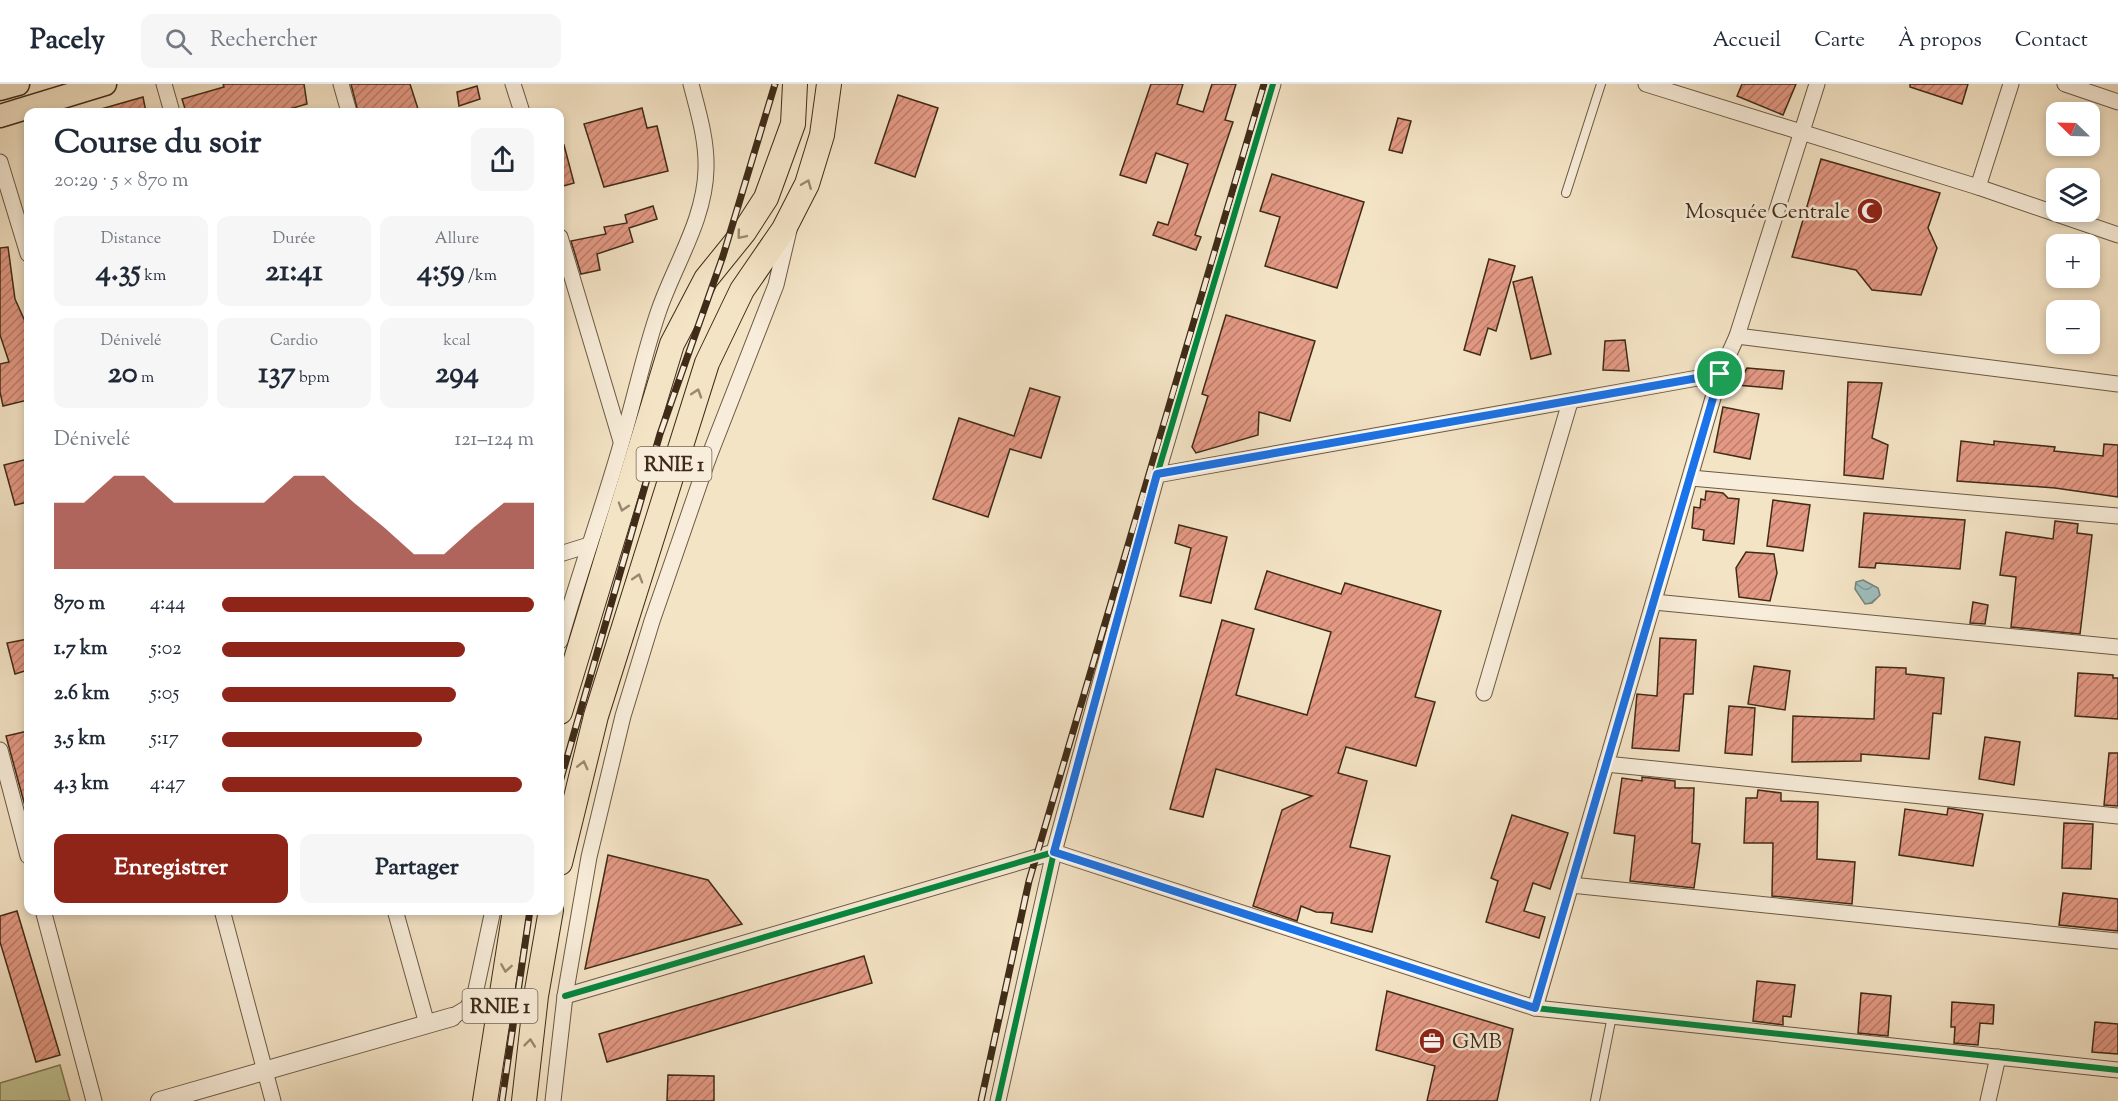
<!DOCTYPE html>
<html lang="fr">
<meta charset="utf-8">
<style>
body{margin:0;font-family:"Sorts Mill Goudy",serif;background:#f6f6f7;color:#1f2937;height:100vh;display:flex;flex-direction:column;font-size:22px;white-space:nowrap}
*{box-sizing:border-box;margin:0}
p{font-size:20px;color:#747a83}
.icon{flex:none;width:33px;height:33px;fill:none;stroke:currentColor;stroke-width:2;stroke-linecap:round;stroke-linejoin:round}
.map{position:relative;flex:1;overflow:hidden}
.drawer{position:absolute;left:24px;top:24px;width:540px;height:807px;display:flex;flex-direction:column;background:#fff;border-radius:12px;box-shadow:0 3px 9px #0003}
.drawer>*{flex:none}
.needle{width:39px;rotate:293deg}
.controls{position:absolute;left:2046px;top:18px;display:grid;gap:12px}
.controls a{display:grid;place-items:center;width:54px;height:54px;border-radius:12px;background:#fff;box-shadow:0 3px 9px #0003;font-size:30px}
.pin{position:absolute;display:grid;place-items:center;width:51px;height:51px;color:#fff;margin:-26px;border:3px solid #fff;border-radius:50%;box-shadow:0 2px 6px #0007}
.round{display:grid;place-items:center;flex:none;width:63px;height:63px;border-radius:12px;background:#f6f6f7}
.overview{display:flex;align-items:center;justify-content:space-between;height:102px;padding:0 30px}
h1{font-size:33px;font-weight:700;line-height:45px}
.stats{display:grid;grid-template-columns:repeat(3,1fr);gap:9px;height:102px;padding:6px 30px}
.stats div{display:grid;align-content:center;border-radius:12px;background:#f6f6f7;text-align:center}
.stats b{font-size:30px;font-weight:700}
.stats small{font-size:16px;font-weight:400}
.stats p{font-size:16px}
.chart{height:168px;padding:12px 30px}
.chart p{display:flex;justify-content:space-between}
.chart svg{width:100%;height:108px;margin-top:6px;fill:#8f2418;opacity:.7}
.cta{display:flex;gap:12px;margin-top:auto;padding:12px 30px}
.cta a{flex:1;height:69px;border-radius:12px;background:#8f2418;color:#fff;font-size:24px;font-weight:700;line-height:69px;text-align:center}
.cta a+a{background:#f6f6f7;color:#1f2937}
ul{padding:0 30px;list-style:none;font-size:20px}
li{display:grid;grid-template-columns:96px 72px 1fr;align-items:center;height:45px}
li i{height:15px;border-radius:8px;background:#8f2418}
header{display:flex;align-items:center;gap:36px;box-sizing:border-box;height:84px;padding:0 30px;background:#fff;border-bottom:2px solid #e0e1e3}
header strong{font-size:28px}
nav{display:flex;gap:33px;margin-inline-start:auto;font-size:21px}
.search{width:420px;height:54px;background:#f6f6f7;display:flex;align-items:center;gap:15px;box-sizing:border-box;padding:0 21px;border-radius:12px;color:#747a83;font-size:22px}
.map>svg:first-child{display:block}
</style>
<header>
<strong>Pacely</strong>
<div class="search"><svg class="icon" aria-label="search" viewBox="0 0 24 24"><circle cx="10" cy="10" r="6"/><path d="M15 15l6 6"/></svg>Rechercher</div>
<nav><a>Accueil</a><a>Carte</a><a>À propos</a><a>Contact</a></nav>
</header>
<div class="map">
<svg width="2118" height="1017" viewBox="0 0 2118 1017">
<defs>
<pattern id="water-waves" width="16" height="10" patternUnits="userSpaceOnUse" patternTransform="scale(1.5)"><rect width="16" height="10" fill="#9ebdbc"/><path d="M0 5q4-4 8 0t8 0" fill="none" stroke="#829a98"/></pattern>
<pattern id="building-hatch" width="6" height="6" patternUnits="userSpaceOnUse" patternTransform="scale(1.5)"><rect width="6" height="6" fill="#e49984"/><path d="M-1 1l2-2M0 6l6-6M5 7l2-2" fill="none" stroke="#ba7d6b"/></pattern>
</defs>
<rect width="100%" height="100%" fill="#f4e4c6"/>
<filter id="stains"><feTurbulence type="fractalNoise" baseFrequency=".00333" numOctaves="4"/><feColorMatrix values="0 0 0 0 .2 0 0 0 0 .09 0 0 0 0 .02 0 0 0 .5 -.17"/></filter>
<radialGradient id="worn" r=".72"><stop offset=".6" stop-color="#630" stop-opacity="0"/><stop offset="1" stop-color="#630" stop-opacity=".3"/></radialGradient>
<path fill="#c0c292" stroke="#807654" stroke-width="1.5" d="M60,981L70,1017H0V999Z"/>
<path fill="url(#water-waves)" stroke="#78837a" stroke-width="1.5" d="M1863,496L1878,504L1880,511L1872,519L1865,520L1855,505L1856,498Z"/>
<g fill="url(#building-hatch)" stroke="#3f2b17" stroke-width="1.5">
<path d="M223,0H304L307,20L279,28H186L182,15L224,3Z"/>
<path d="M351,0H410L419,28H358Z"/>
<path d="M1151,0H1183L1177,20L1203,28L1212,0H1236L1225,36L1233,38L1195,151L1201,153L1196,166L1153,151L1158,138L1168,141L1188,80L1156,69L1146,99L1120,91Z"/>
<path d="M1742,0H1796L1783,31L1737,12Z"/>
<path d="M1910,0H1968L1962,20L1910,3Z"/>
<path d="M477,2L480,15L459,22L457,8Z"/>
<path d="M898,11L938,24L915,93L875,79Z"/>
<path d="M143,13L146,28H102L101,25Z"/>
<path d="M642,24L647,44L657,42L668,87L604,103L584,40Z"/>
<path d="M1398,34L1411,37L1402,69L1389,66Z"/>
<path d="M564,61L574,99L560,103V62Z"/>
<path d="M1821,75L1940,109L1928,144L1937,164L1921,211L1872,206L1856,186L1792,173Z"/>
<path d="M1272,90L1364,118L1337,204L1265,182L1280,133L1260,127Z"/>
<path d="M653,122L657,135L629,144L633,158L597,170L600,186L581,190L571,157L606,150L604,143L627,139L625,131Z"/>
<path d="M8,163L15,215L28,244V316L3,322L0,308V280L9,278L0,251V164Z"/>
<path d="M1489,175L1515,182L1496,247L1488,244L1480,271L1464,266Z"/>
<path d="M1532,193L1551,270L1531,275L1513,198Z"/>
<path d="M1226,231L1315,257L1290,337L1259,328L1258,351L1196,369L1192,363L1208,312L1202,310Z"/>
<path d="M1625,256L1629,287L1603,286L1605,257Z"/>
<path d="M1747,284L1784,287L1782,305L1737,301Z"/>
<path d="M1848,298L1882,299L1872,354L1888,361L1883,395L1844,391Z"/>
<path d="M1030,304L1060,313L1041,374L1010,365L988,433L933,415L959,334L1014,352Z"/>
<path d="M1723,323L1759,330L1750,375L1714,368Z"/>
<path d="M1961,357L1994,361V357L2055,363L2054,367L2103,372L2104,360L2118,361V413L2055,404L1957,397Z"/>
<path d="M28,375V418L15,421L4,381Z"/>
<path d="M1706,407L1723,409L1728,414L1739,415L1734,460L1703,456L1704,446L1692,444L1694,423L1700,424L1701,415L1705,416Z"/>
<path d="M1773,416L1810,421L1803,467L1767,462Z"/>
<path d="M1864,429L1965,436L1960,485L1876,479L1875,484L1859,483Z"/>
<path d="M2055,437L2078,440L2077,449L2092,451L2080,550L2011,543L2016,493L2000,491L2006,448L2053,455Z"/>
<path d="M1179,441L1227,453L1211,519L1180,512L1191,464L1175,459Z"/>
<path d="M1746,468L1774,470L1777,489L1770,517L1739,513L1736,484Z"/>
<path d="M1267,487L1341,510L1345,499L1441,527L1415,613L1435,618L1416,682L1346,663L1338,689L1367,697L1350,763L1390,772L1372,848L1331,839L1333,829L1316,828L1301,822L1297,837L1253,822L1282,726L1312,712L1216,685L1203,733L1170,725L1222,536L1254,545L1236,611L1307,631L1331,548L1255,525Z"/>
<path d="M1973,518L1988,521L1985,540L1970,539Z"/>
<path d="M1660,554L1696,556L1693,610H1684L1679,667L1632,664L1637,610L1657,612Z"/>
<path d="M28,555V586L15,590L7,559Z"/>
<path d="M1754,582L1790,587L1785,626L1748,620Z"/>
<path d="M1876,583L1906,584V590L1944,594L1941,630L1933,629L1929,675L1861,670V677L1792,678L1793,632L1874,635Z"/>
<path d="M2078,589L2113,591V594H2118V635L2075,632Z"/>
<path d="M1729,622L1755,624L1752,671L1725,669Z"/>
<path d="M28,647V733L6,652Z"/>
<path d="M1985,653L2020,658L2014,701L1979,695Z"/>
<path d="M2109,669H2118V722L2104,721Z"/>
<path d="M1642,693L1675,697V704H1694L1692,759L1700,760L1694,804L1630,797L1635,752L1614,749L1622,694L1642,697Z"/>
<path d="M1758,706L1781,709V717L1818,718L1817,775L1855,778L1852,820L1772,812L1773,759H1744L1746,714H1757Z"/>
<path d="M1948,724L1983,730L1973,782L1899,771L1905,725L1947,731Z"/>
<path d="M1512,731L1568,749L1550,805L1533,799L1524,827L1545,833L1539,854L1486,838L1498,797L1491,794Z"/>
<path d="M2064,739L2093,740L2091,785L2062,784Z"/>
<path d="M608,771L708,796L742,840L585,885Z"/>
<path d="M2063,809L2118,815V847L2059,841Z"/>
<path d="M17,827L60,971L36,978L0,858V832Z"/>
<path d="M864,872L872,899L607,978L599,950Z"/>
<path d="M1757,897L1795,901L1791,933L1783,932V941L1753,937Z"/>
<path d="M1387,907L1513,945L1497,1017H1427L1435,982L1376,966Z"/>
<path d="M1861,909L1891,912L1888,952L1858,949Z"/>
<path d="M1952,918L1994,921L1993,940L1980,939L1978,961L1954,959L1955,943H1951Z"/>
<path d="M2095,938L2118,940V970L2092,968Z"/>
<path d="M668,991L714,992V1017H667Z"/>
</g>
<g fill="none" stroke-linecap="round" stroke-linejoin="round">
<defs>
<g id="service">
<path d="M1566,109L1601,0"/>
<path d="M1595,1017L1612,932"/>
</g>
<g id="minor">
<path d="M164,0L172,28"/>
<path d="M341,0L349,28"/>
<path d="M513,0L522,28"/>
<path d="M1646,0L1978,103L2118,151"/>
<path d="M2065,0L2118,18"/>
<path d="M0,78L28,170"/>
<path d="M1978,103L2011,0"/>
<path d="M560,153L621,357"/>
<path d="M1737,252L2118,300"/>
<path d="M678,367L708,375"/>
<path d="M1157,391L1720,290"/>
<path d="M1691,394L2118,432"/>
<path d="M560,470L589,461"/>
<path d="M1654,518L2118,563"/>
<path d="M560,557C579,490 603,424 622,357C635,314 644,269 659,226C675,180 705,135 706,85C707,56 698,27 691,0"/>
<path d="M1484,609L1570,318"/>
<path d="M0,666L28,772"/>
<path d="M1606,680L2118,732"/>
<path d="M1571,801L2118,857"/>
<path d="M43,826L94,1017"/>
<path d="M222,826L273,1017"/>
<path d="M395,826L427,940"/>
<path d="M565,912L1054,768L1535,924L2118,986"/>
<path d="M1535,924L1720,290L1737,252L1817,0"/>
<path d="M452,933L467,924L475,910L493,826"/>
<path d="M553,1017L565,912L589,773L623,632L652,537L708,375L776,201L789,146"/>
<path d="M998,1017L1054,768L1157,391L1273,0"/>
<path d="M1988,1017L1998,973"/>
</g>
<path id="tertiary" d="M160,1017L452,933"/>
<g id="primary">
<path d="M0,5L18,0"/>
<path d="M0,32L105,0"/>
</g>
<g id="trunk">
<path d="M560,628L672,260L706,195L744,148L766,114L793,40L795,0"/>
<path d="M560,779L596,632L707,279L742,206L784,145L807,100L822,51L829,0"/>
<path d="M485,1017L515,826"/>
<path d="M524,1017L536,912L551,826"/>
</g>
</defs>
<use href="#service" stroke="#6c5943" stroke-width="10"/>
<use href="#minor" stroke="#6c5943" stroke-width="17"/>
<use href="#tertiary" stroke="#6c5943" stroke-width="20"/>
<use href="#primary" stroke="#3f2b17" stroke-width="25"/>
<use href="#trunk" stroke="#3f2b17" stroke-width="26"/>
<use href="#service" stroke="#f8edda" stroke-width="8"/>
<use href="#minor" stroke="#f8edda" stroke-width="15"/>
<use href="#tertiary" stroke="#f8edda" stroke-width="18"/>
<use href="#primary" stroke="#f4e4c6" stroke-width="22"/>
<use href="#trunk" stroke="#f4e4c6" stroke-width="24"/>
<defs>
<g id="rail">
<path d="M560,698L660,350L723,172L775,0"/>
<path d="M502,1017L530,826"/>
<path d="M981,1017L1029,797L1264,0"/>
</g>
</defs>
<use href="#rail" stroke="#3f2b17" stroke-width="7"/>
<use href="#rail" stroke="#f8edda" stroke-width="4.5" stroke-dasharray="14" stroke-linecap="butt"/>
<defs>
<g id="cycleway">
<path d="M565,912L1054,768L1535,924L2118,986"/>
<path d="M998,1017L1054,768L1157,391L1273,0"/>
</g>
</defs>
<use href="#cycleway" stroke="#f8edda" stroke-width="10"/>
<use href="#cycleway" stroke="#00873e" stroke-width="6"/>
</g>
<defs><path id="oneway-chevron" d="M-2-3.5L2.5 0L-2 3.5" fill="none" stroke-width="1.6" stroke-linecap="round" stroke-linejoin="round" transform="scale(1.5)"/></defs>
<g stroke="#9a886e">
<use href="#oneway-chevron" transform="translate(807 100) rotate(-68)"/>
<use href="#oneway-chevron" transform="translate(741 151) rotate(130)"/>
<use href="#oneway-chevron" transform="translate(697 309) rotate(-72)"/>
<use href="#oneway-chevron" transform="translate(623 423) rotate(107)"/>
<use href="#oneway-chevron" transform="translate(638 494) rotate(-73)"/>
<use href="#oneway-chevron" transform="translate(583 681) rotate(-76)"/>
<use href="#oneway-chevron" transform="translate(506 884) rotate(99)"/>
<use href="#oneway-chevron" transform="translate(530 959) rotate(-84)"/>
</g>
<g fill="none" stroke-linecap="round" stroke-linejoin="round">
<defs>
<path id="route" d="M1720,290L1535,924L1054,768L1157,390Z"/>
</defs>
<use href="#route" stroke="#fff" stroke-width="12"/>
<use href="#route" stroke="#1a73e8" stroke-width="8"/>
</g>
<defs>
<symbol id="mosque-disc" viewBox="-11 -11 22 22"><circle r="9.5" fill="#8f2418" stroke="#f8edda"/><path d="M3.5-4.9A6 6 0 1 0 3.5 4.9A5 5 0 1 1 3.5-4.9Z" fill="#fff"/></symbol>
<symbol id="office-disc" viewBox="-11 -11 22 22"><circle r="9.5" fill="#8f2418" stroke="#f8edda"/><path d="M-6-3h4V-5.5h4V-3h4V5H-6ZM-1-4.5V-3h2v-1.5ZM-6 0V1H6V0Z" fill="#fff"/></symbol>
</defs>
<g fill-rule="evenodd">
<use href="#mosque-disc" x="1855" y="112" width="30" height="30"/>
<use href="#office-disc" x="1417" y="942" width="30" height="30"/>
</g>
<g text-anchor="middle" stroke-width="5" stroke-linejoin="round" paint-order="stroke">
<g fill="#f8edda" stroke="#766552" stroke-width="1.5">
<rect x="636.5" y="363" width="75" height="34" rx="4.5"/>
<rect x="462.5" y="905" width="75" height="34" rx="4.5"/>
</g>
<g font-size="20" font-weight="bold" fill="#3f2b17">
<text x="674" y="387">RNIE 1</text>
<text x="500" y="929">RNIE 1</text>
</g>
<g font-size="21" fill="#3f2b17" stroke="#f8edda" text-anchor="end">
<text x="1850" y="134">Mosquée Centrale</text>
<text x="1452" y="964" text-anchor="start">GMB</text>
</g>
</g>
<rect width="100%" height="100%" filter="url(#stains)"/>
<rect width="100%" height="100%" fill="url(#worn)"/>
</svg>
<div class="controls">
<a><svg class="needle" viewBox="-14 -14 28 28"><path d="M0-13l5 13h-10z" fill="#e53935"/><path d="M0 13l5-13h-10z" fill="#747a83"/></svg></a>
<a><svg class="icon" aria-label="layers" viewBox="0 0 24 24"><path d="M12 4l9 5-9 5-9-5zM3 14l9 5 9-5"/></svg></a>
<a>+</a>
<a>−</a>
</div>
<div class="pin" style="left:1720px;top:290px;background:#1e9e55"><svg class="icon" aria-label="arrive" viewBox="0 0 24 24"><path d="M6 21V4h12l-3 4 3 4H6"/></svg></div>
<section class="drawer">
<div class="overview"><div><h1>Course du soir</h1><p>20:29 · 5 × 870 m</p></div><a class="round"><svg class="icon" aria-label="share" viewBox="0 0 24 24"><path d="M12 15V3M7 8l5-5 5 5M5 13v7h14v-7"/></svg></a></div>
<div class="stats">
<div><p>Distance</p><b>4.35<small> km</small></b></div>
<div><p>Durée</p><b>21:41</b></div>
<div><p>Allure</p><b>4:59<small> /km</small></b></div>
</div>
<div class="stats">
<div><p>Dénivelé</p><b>20<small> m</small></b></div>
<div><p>Cardio</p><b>137<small> bpm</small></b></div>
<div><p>kcal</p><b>294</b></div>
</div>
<div class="chart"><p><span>Dénivelé</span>121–124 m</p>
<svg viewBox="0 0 160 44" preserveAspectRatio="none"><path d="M0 44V17L10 17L20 6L30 6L40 17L50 17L60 17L70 17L80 6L90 6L100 17L110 27L120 38L130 38L140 27L150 17L160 17V44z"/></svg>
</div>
<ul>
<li><b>870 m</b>4:44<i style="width:100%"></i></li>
<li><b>1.7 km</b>5:02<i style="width:78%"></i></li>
<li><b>2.6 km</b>5:05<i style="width:75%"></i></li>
<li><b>3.5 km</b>5:17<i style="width:64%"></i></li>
<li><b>4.3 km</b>4:47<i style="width:96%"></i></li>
</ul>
<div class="cta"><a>Enregistrer</a><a>Partager</a></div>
</section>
</div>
